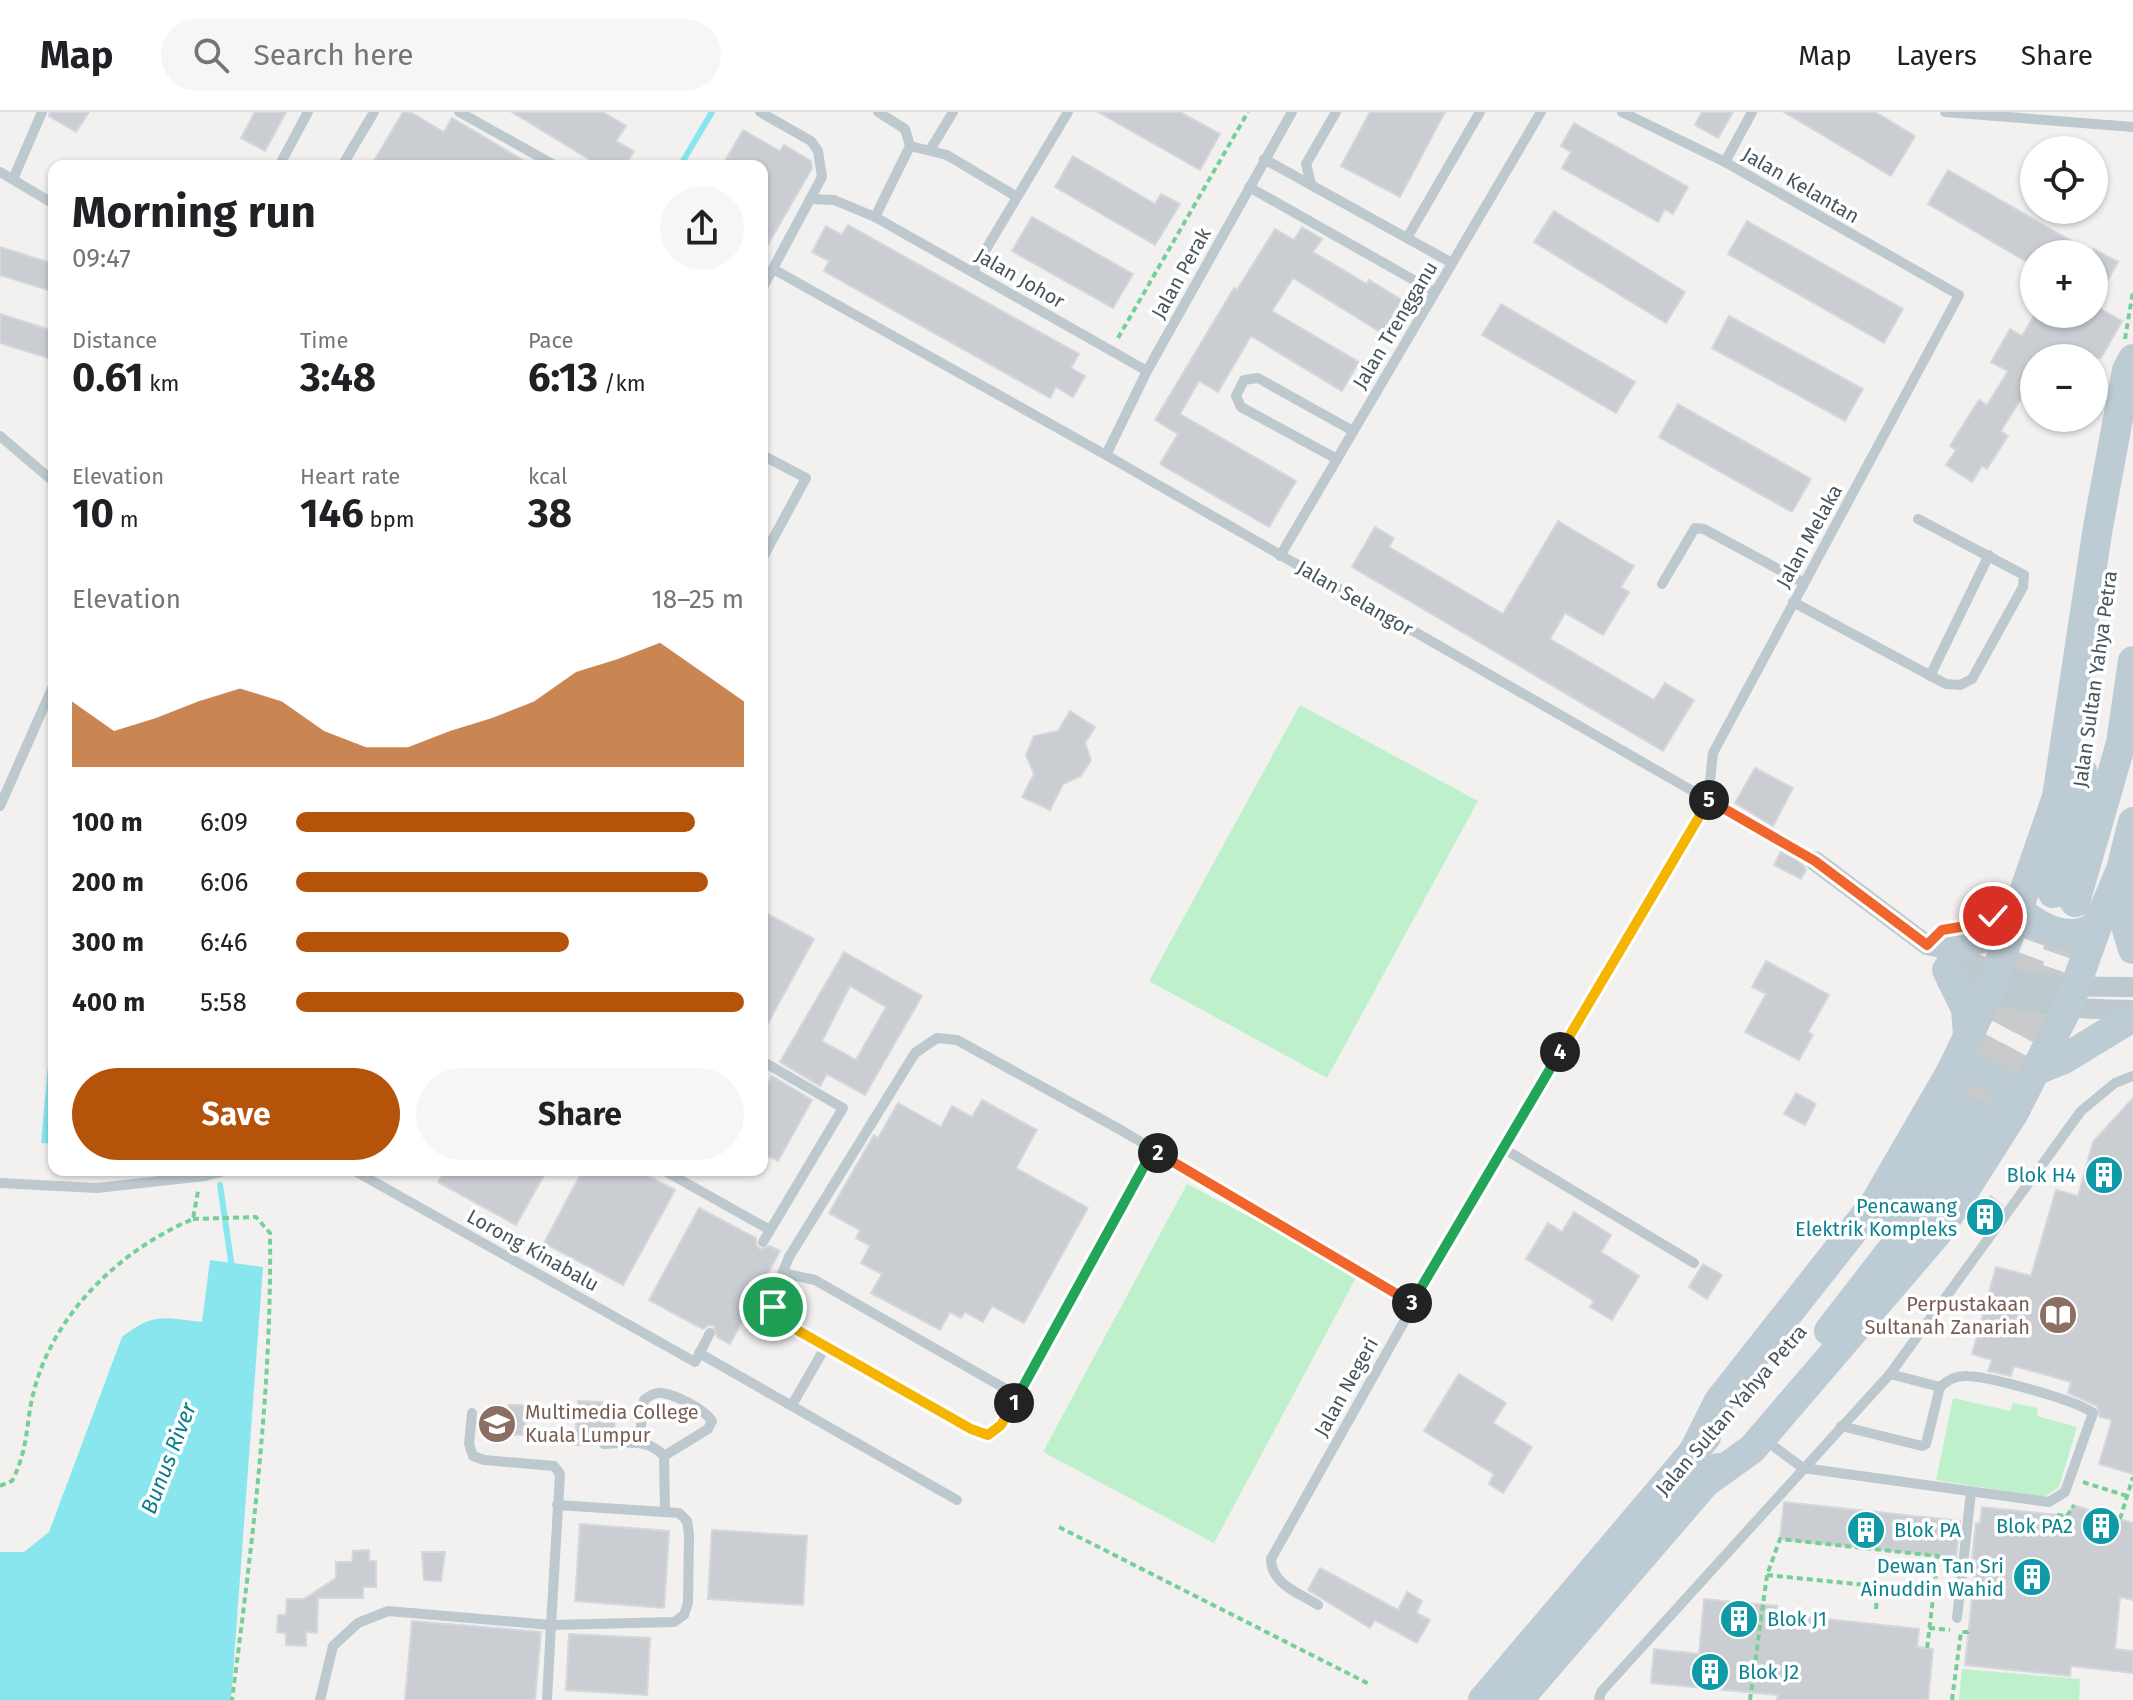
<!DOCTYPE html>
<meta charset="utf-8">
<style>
body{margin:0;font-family:"Fira Sans",sans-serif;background:#f6f6f6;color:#202124;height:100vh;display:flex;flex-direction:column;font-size:30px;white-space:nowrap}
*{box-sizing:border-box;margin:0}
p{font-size:26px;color:#757577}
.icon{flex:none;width:44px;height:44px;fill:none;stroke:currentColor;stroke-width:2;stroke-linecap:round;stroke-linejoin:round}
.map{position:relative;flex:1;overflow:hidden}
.sheet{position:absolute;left:48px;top:48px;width:720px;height:1016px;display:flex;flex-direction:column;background:#fff;border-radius:16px;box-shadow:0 2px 6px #0004}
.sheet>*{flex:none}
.fabs{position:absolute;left:2020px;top:24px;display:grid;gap:16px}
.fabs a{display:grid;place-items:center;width:88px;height:88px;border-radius:50%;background:#fff;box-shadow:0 2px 6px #0004;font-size:40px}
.pin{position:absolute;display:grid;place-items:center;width:68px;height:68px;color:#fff;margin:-34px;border:4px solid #fff;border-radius:50%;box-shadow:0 2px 8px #0007}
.km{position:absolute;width:40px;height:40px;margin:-20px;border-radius:50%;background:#222;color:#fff;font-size:22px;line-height:40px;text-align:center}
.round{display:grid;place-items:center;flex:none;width:84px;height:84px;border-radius:42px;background:#f6f6f6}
.summary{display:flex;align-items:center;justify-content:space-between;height:136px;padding:0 24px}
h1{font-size:44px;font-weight:700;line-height:60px}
.figures{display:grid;grid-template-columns:repeat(3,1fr);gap:12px;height:136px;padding:8px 24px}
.figures div{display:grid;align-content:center}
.figures b{font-size:40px;font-weight:700}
.figures small{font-size:22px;font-weight:400}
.figures p{font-size:22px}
.chart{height:224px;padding:16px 24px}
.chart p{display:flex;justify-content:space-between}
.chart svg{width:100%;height:144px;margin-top:8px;fill:#b45309;opacity:.7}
.cta{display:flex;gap:16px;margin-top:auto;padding:16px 24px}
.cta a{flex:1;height:92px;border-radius:48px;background:#b45309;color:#fff;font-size:32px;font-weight:700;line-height:92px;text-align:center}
.cta a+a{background:#f6f6f6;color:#202124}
ul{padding:0 24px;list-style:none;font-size:26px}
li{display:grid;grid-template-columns:128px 96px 1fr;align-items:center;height:60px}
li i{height:20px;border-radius:10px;background:#b45309}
header{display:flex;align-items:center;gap:48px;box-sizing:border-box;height:112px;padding:0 40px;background:#fff;border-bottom:2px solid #e0e0e0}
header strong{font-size:38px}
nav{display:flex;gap:44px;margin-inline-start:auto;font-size:28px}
.search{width:560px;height:72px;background:#f6f6f6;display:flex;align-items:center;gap:20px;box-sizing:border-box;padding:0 28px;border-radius:44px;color:#757577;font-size:30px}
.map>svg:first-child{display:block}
</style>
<header>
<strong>Map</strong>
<div class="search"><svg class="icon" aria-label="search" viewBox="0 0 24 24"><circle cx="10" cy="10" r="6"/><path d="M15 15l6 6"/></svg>Search here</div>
<nav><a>Map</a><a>Layers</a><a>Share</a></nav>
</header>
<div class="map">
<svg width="2133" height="1588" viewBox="0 0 2133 1588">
<rect width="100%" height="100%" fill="#f3f0f0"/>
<g fill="#bef1cb">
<path d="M1300,593L1478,689L1327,966L1149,869Z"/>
<path d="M1187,1072L1358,1162L1214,1431L1043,1340Z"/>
<path d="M1953,1286L2010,1299L2013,1291L2038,1296L2037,1304L2077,1315L2059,1375L2044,1385L1936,1368Z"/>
<path d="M1962,1557L2080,1567L2079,1588H1959Z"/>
</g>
<g fill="#8ae6ee">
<path d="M54,887V1032L41,1031Z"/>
<path d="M210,1148L263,1155L231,1588H0V1440H24L49,1420L122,1225C155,1200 163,1206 202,1210Z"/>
</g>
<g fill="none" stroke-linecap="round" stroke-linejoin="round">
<g stroke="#8ae6ee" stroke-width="6">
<path d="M680,54L712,0"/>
<path d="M220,1073L232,1156"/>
</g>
</g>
<g fill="#caced3" stroke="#d4d7dc" stroke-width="2" fill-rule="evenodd">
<path d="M50,0H89L76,20L49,4Z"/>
<path d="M255,0H286L265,39L241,26Z"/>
<path d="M403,0H410L444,20L452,6L533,54H371Z"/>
<path d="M512,0H603L626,14L616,29L634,39L625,54H600Z"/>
<path d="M1098,0H1180L1220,22L1200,58Z"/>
<path d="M1370,0H1445L1400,85L1341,54Z"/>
<path d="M1702,0H1733L1718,26L1695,13Z"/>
<path d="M1784,0H1875L1915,24L1891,64Z"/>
<path d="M1574,11L1688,75L1673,102L1665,97L1658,110L1562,56L1571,40L1561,34Z"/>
<path d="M743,18L780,39L784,33L811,49L812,56L762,143V54H722Z"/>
<path d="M1073,44L1155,92L1161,82L1180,92L1155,133L1055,75Z"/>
<path d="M1948,58L2094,142V137L2118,150L2094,192V142H2034V154L1928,92Z"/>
<path d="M1554,99L1685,180L1666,211L1534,130Z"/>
<path d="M1032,105L1133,162L1113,196L1012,139Z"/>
<path d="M1747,109L1903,197L1884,231L1728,142Z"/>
<path d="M848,113L1079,242L1071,256L1085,264L1073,285L1056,275L1050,286L824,159L829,149L812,140L826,114L842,123Z"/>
<path d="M1302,115L1322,127L1313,140L1367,172L1369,168L1402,188L1382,221L1293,166L1272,199L1359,250L1342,279L1251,224L1218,280L1199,269L1180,302L1296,369L1269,415L1160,352L1178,322L1155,308L1234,176L1237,178L1275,117L1294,128Z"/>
<path d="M0,135L54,152V180L0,163Z"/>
<path d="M1501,192L1635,270L1616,301L1482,223Z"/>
<path d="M2094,193L2122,209L2101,246H2034V285L2025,280L2001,319L2008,324L1987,357L1982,354L1972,370L1946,353L1956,338L1950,334L1979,288L1987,293L2008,259L1991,250L2010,217L2022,224L2035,202H2094Z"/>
<path d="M0,202L54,219V248L0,231Z"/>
<path d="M1729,204L1863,277L1845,309L1712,236Z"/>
<path d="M1678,292L1811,367L1792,400L1659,325Z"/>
<path d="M1558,409L1634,454L1621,475L1629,480L1603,523L1565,501L1550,527L1654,588L1665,571L1694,588L1663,639L1352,455L1375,415L1394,426L1389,435L1503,502Z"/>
<path d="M1070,599L1095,615L1085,631L1091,648L1081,664L1063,672L1050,698L1022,685L1034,662L1026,643L1034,624L1058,619Z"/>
<path d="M1755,656L1793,676L1773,714L1735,691Z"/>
<path d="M1781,739L1802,751L1806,758L1801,767L1774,753Z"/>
<path d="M762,799L814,827L762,922Z"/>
<path d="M844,840L922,884L865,983L827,962L820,974L780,950ZM850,874L886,895L856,948L822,929Z"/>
<path d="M1766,849L1829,883L1808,920L1813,923L1799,948L1745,920L1766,882L1752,875Z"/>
<path d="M772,964L812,988L778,1049L762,1041V982Z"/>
<path d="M1796,981L1816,992L1805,1013L1784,1002Z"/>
<path d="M2133,986V1362L2099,1352L2112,1308L2100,1305L2097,1294L2068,1281L2071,1270L2014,1254L2011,1264L1988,1259L1992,1248L1972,1242L1996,1155L2031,1164L2056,1078L2078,1084L2093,1030Z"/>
<path d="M982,988L1037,1018L1016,1056L1088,1096L1024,1211L992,1194L983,1210L965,1200L961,1206L950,1200L940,1218L871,1181L882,1162L861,1151L870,1134L856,1126L860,1118L829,1101L874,1023L878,1026L898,991L941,1015L952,994L972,1005Z"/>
<path d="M445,1058H547L516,1113L438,1070Z"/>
<path d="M583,1058H637L675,1078L623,1173L544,1131Z"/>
<path d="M1991,1084L2002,1094L1982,1122L1968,1110Z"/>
<path d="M699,1096L756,1126V1133L760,1137L770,1134L780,1139L730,1232L717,1225L714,1214L709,1213L703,1217L649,1188Z"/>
<path d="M1574,1100L1611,1123L1601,1140L1639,1164L1612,1208L1590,1195L1594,1189L1526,1147L1548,1111L1562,1120Z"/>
<path d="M1703,1152L1722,1163L1707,1187L1689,1175Z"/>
<path d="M1459,1262L1506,1291L1493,1311L1532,1335L1503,1381L1489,1372L1494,1362L1424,1319Z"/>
<path d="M578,1289L602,1290V1304L615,1305L614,1323L593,1324L592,1333H575Z"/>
<path d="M509,1293H527L526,1318H523V1323L493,1322V1305H509Z"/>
<path d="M1784,1390L1960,1409L1956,1446L1780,1427Z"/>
<path d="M2073,1393L2133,1411V1488L2120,1485L2115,1537L2133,1539V1561L2071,1554L2070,1564L1965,1553L1976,1448L1972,1447L1976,1411H1980L1982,1395L2067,1404Z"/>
<path d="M580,1412L669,1419L664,1496L575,1489Z"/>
<path d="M712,1418L807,1424L803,1493L708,1487Z"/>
<path d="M369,1438V1449H376V1475H363V1486H318L317,1521L306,1520V1534L286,1533V1521L277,1520L278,1503H286L287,1487H304L336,1466V1450H352L353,1439Z"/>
<path d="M422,1440H445L441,1469L424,1468Z"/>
<path d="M1320,1456L1398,1498L1407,1480L1422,1489L1416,1501L1430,1508L1417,1531L1375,1508L1370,1516L1308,1478Z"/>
<path d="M1704,1487L1777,1494L1776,1511L1808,1515L1809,1505L1919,1517L1917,1535L1933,1537L1928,1588H1777L1778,1583L1651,1571L1654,1537L1699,1542Z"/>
<path d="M412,1509L541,1520L535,1588H405Z"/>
<path d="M569,1522L650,1526L647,1583L566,1578Z"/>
</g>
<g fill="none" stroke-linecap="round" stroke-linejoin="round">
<g stroke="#c8cacc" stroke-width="30" stroke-dasharray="30 15" stroke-linecap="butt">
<path d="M1959,993L2013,891L2053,781"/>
<path d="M1980,1004L2039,894L2075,790"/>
</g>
<g stroke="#75d098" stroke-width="4" stroke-dasharray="6 4" stroke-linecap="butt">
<path d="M1118,226L1248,0"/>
<path d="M2125,227L2133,179"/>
<path d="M193,1107L256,1105L270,1121C272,1277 252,1433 232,1588"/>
<path d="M2083,1370L2127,1384"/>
<path d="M0,1374L12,1369C30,1334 25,1309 35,1275C56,1199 122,1137 193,1107L198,1079"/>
<path d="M2057,1403L2067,1404L2074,1393"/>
<path d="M2120,1407L2133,1365"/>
<path d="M1059,1415L1371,1573"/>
<path d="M1767,1463L1934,1480"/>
<path d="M1876,1497L1878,1475"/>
<path d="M1929,1516L1950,1518"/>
<path d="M1750,1588L1767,1463L1780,1427L1938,1444L1927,1537"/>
<path d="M1952,1588L1961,1520H1968L1969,1516"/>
</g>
<g stroke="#bdc9cf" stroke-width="10">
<path d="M459,0L556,54"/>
<path d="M760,0L811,29L818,39L822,65L762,177"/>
<path d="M1945,0L2133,15"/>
<path d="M910,34L947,43L1017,85"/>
<path d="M930,38L953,0"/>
<path d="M1264,47L1452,151"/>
<path d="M1725,50L1752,0"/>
<path d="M279,54L308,0"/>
<path d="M342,54L374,0"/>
<path d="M0,60L54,92"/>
<path d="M13,67L42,0"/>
<path d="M1311,72L1306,52L1336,0"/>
<path d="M1249,75L1435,180"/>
<path d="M810,87L834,88L875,105L1147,259"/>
<path d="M875,105L910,34L905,17L878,0"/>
<path d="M1407,126L1480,0"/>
<path d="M773,157L1106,343L1815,749"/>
<path d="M973,159L1068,0"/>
<path d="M0,324L54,370"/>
<path d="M762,343L806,366L762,447"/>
<path d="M1106,343L1147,259L1292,0"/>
<path d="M1337,347L1241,295L1236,284L1244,268L1258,266L1353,319"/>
<path d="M1280,444L1541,0"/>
<path d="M1662,472L1695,416L1704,417L1804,471"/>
<path d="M1793,490L1946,572L1960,573L1972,567L2023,475L2024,463L1918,407"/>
<path d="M1930,564L1989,443"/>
<path d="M0,694L54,572"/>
<path d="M762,949L843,996L763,1130"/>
<path d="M1504,1037L1694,1151"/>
<path d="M1153,1038L1001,1313L988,1323L971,1317L783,1210L773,1195L775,1179L789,1145L915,941L937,926L957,928L1119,1017L1414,1192"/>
<path d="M353,1058L695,1250L710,1221"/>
<path d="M663,1058L770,1118"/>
<path d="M0,1071L97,1076L205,1064L228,1058"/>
<path d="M783,1161L815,1168L1018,1284"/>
<path d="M699,1241L957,1388"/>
<path d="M792,1293L826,1234"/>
<path d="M1841,1314L1922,1334L1926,1332L1940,1275L1890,1262"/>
<path d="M1765,1328L1803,1356L2049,1390L2065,1380L2093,1301C2077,1288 1990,1265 1968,1264C1956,1263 1948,1268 1940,1275"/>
<path d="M639,1331L644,1288C649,1284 655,1280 662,1281C676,1283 704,1297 712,1309L708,1317L664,1344"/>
<path d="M604,1332C627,1331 649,1326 664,1344L665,1399"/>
<path d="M1318,1493C1299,1481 1271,1472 1271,1447L1401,1215L1708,687L1713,641L1959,183L1725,50L1622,0"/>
<path d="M1957,1506L1971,1380"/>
<path d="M320,1588L333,1534L358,1511L388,1499L551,1513L560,1362L554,1354L484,1348L473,1344L469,1332L472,1301"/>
<path d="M547,1588L551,1513L674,1510L684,1503L688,1491L689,1422L687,1409L679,1401L557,1393"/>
<path d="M1599,1588L1601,1580L1890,1262L2081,999L2115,971L2133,964"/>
</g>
<g stroke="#bdc9cf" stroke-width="20">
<path d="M1815,749L1927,833C1954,836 1972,852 1996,861C2039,877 2088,874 2133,875"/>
<path d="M1948,859C2004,895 2068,897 2133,898"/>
</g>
<g stroke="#bdcbd4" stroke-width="30">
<path d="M2122,764V801L2133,837"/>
<path d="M2053,781L2075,699L2082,659"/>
<path d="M2075,790L2121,631L2133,549"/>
<path d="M2019,799C2042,817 2069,832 2097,814"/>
<path d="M1947,835L1999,822L2014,814"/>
<path d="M1947,858L1966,897L1968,924"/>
<path d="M2039,957L2064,947L2133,905"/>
<path d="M1951,960C1988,954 2005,966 2013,1002"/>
<path d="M1886,1105L1915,1066L1959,993"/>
<path d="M1829,1219L1934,1083L1980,1004"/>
<path d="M1693,1341L1719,1289L1875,1091L1951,960L1989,881L2057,685L2098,415L2127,258L2133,247"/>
<path d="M1706,1370L1752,1337L1938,1120L2013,1002L2068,895L2097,814L2121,758L2133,710"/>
<path d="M1483,1588L1706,1325"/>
<path d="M1518,1588L1718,1356"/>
</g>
</g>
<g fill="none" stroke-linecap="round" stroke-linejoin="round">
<defs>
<path id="split-1" d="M773,1195L783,1210L971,1317L988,1323L1001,1313L1014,1291"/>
<path id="split-2" d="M1014,1291L1153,1038L1158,1041"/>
<path id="split-3" d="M1158,1041L1412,1191"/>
<path id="split-4" d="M1412,1191L1560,940"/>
<path id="split-5" d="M1560,940L1709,688"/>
<path id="split-6" d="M1709,688L1815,749L1927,833L1942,818L1978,812L1993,804"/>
</defs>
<use href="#split-1" stroke="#fff" stroke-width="16"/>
<use href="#split-2" stroke="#fff" stroke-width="16"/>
<use href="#split-3" stroke="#fff" stroke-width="16"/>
<use href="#split-4" stroke="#fff" stroke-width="16"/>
<use href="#split-5" stroke="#fff" stroke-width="16"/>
<use href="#split-6" stroke="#fff" stroke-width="16"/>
<use href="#split-1" stroke="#f5b400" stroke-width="10"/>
<use href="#split-2" stroke="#22a559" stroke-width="10"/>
<use href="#split-3" stroke="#f0652b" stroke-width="10"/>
<use href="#split-4" stroke="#22a559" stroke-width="10"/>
<use href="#split-5" stroke="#f5b400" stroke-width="10"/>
<use href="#split-6" stroke="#f0652b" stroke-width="10"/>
</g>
<defs>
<symbol id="building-disc" viewBox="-11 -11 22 22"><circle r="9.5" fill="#0f9aa8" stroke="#fff"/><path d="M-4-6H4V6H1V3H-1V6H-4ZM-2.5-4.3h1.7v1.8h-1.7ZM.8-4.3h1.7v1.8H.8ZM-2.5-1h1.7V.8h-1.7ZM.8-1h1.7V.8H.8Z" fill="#fff"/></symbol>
<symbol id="library-disc" viewBox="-11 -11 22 22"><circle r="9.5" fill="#8d6e63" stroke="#fff"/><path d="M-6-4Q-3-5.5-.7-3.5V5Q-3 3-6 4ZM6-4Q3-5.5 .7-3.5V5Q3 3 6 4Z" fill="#fff"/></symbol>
<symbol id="school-disc" viewBox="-11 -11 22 22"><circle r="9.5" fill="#8d6e63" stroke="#fff"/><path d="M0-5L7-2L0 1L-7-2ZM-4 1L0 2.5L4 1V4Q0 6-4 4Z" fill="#fff"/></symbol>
</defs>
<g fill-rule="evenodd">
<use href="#building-disc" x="2082" y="1041" width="44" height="44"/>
<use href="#building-disc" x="1963" y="1083" width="44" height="44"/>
<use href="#library-disc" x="2036" y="1181" width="44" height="44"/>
<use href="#school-disc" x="475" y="1290" width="44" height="44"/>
<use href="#building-disc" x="2079" y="1392" width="44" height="44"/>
<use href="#building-disc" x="1844" y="1396" width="44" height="44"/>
<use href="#building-disc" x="2010" y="1443" width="44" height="44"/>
<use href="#building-disc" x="1717" y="1485" width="44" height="44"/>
<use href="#building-disc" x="1688" y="1538" width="44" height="44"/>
</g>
<g text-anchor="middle" stroke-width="7" stroke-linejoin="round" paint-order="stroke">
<g font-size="20" fill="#47565e" stroke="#fff">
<text transform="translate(1801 73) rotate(30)" y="7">Jalan Kelantan</text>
<text transform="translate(1181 161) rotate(-61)" y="7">Jalan Perak</text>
<text transform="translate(1020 166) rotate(30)" y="7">Jalan Johor</text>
<text transform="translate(1395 213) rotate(-59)" y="7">Jalan Trengganu</text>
<text transform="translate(1809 424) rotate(-61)" y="7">Jalan Melaka</text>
<text transform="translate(1355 486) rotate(30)" y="7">Jalan Selangor</text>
<text transform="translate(2095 567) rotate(-82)" y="7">Jalan Sultan Yahya Petra</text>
<text transform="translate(533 1138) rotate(29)" y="7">Lorong Kinabalu</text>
<text transform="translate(1346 1275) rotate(-61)" y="7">Jalan Negeri</text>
<text transform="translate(1731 1298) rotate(-49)" y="7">Jalan Sultan Yahya Petra</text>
</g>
<g font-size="20" fill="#0d838f" stroke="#fff" text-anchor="end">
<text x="2076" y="1070">Blok H4</text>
<text x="1957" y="1101">Pencawang<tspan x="1957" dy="23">Elektrik Kompleks</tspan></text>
<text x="2073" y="1421">Blok PA2</text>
<text x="1894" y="1425" text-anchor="start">Blok PA</text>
<text x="2004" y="1461">Dewan Tan Sri<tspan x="2004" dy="23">Ainuddin Wahid</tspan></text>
<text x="1767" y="1514" text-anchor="start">Blok J1</text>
<text x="1738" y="1567" text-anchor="start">Blok J2</text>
</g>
<g font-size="20" fill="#785e54" stroke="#fff" text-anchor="end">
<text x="2030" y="1199">Perpustakaan<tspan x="2030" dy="23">Sultanah Zanariah</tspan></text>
<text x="525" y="1307" text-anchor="start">Multimedia College<tspan x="525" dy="23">Kuala Lumpur</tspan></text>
</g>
<g font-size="22" font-style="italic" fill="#0b7d88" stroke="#fff">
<text transform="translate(168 1346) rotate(-69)" y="8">Bunus River</text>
</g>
</g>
</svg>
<div class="fabs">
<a><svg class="icon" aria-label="locate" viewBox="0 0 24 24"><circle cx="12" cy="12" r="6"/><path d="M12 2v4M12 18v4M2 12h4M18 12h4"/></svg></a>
<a>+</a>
<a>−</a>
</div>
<div class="pin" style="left:773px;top:1195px;background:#1e9e55"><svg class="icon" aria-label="arrive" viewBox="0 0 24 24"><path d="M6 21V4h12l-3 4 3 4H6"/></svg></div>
<div class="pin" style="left:1993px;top:804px;background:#d93025"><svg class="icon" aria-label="check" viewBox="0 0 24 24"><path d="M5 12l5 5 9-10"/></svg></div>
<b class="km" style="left:1014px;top:1291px">1</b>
<b class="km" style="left:1158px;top:1041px">2</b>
<b class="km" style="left:1412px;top:1191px">3</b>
<b class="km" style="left:1560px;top:940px">4</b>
<b class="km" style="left:1709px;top:688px">5</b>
<section class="sheet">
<div class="summary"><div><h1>Morning run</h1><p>09:47</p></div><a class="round"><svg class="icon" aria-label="share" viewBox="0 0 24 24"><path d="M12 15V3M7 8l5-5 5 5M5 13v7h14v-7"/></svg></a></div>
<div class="figures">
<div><p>Distance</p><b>0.61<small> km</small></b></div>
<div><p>Time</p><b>3:48</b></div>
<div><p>Pace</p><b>6:13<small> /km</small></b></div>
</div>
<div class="figures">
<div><p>Elevation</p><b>10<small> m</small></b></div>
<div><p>Heart rate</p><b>146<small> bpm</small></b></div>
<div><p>kcal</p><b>38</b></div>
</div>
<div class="chart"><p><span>Elevation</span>18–25 m</p>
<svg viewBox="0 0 160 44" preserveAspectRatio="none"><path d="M0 44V24L10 33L20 29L30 24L40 20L50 24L60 33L70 38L80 38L90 33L100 29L110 24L120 15L130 11L140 6L150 15L160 24V44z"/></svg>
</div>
<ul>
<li><b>100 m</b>6:09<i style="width:89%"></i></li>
<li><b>200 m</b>6:06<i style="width:92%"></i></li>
<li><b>300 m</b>6:46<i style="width:61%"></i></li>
<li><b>400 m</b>5:58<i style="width:100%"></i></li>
</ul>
<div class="cta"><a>Save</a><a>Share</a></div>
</section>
</div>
